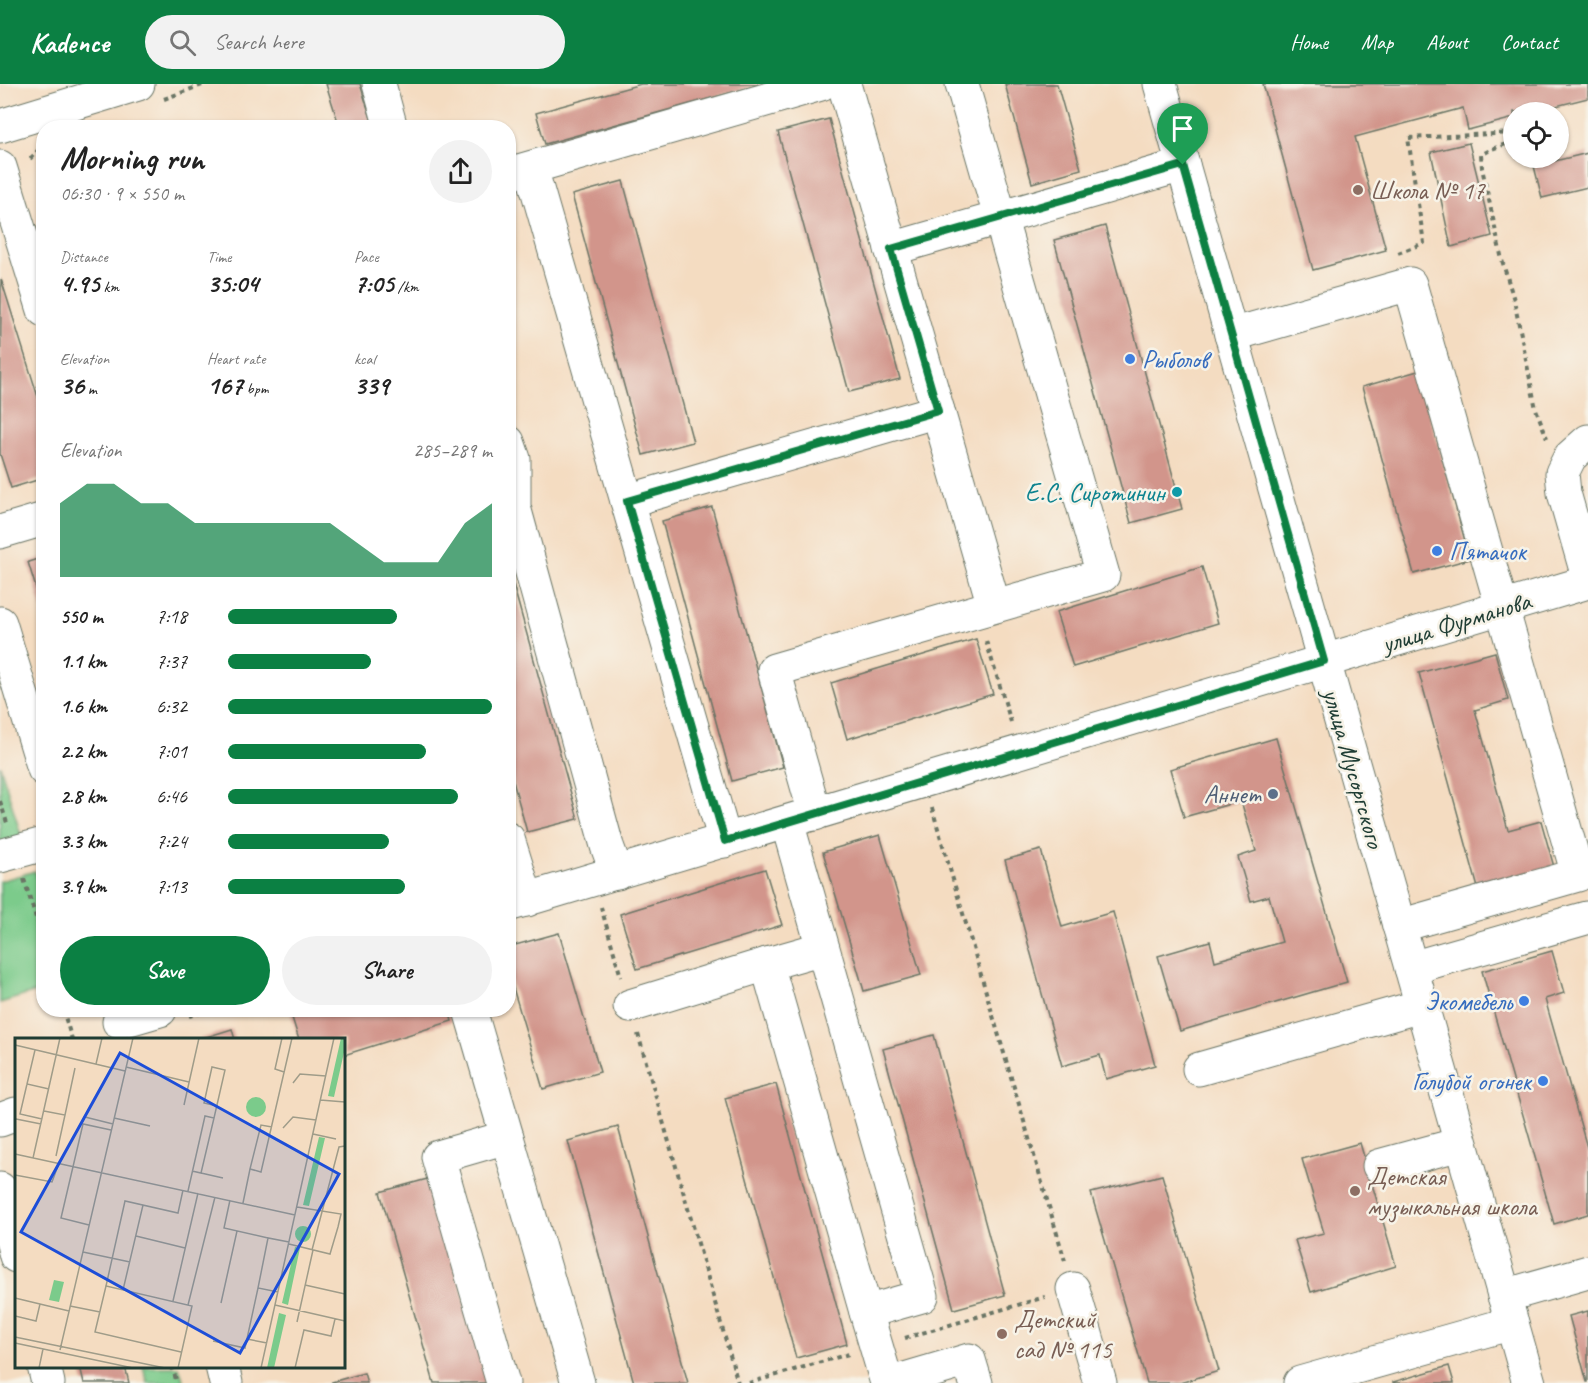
<!DOCTYPE html>
<meta charset="utf-8">
<style>
body{margin:0;font-family:Caveat,sans-serif;background:#f2f2f2;color:#222;height:100vh;display:flex;flex-direction:column;font-size:22px;white-space:nowrap}
*{box-sizing:border-box;margin:0}
p{font-size:20px;color:#767676}
.icon{flex:none;width:33px;height:33px;fill:none;stroke:currentColor;stroke-width:2;stroke-linecap:round;stroke-linejoin:round}
.map{position:relative;flex:1;overflow:hidden}
.sheet{position:absolute;left:36px;top:36px;width:480px;height:897px;display:flex;flex-direction:column;background:#fff;border-radius:24px;box-shadow:0 2px 4px #0004}
.sheet>*{flex:none}
.fabs{position:absolute;left:1503px;top:18px;display:grid;gap:12px}
.fabs a{display:grid;place-items:center;width:66px;height:66px;border-radius:50%;background:#fff;box-shadow:0 2px 4px #0004;font-size:30px}
.pin{position:absolute;display:grid;place-items:center;width:51px;height:51px;color:#fff;margin:-62px -26px;border-radius:50% 50% 50% 0;rotate:-45deg;box-shadow:0 0 6px #0007}
.pin .icon{rotate:45deg}
.round{display:grid;place-items:center;flex:none;width:63px;height:63px;border-radius:32px;background:#f2f2f2}
.headline{display:flex;align-items:center;justify-content:space-between;height:102px;padding:0 24px}
h1{font-size:33px;font-weight:700;line-height:45px}
.figures{display:grid;grid-template-columns:repeat(3,1fr);gap:9px;height:102px;padding:6px 24px}
.figures div{display:grid;align-content:center}
.figures b{font-size:26px;font-weight:700}
.figures small{font-size:16px;font-weight:400}
.figures p{font-size:16px}
.chart{height:168px;padding:12px 24px}
.chart p{display:flex;justify-content:space-between}
.chart svg{width:100%;height:108px;margin-top:6px;fill:#0b8043;opacity:.7}
.button{display:flex;gap:12px;margin-top:auto;padding:12px 24px}
.button a{flex:1;height:69px;border-radius:36px;background:#0b8043;color:#fff;font-size:24px;font-weight:700;line-height:69px;text-align:center}
.button a+a{background:#f2f2f2;color:#222}
ul{padding:0 24px;list-style:none;font-size:20px}
li{display:grid;grid-template-columns:96px 72px 1fr;align-items:center;height:45px}
li i{height:15px;border-radius:8px;background:#0b8043}
header{display:flex;align-items:center;gap:36px;box-sizing:border-box;height:84px;padding:0 30px;background:#0b8043;color:#fff}
header strong{font-size:28px}
nav{display:flex;gap:33px;margin-inline-start:auto;font-size:21px}
.search{width:420px;height:54px;background:#f2f2f2;display:flex;align-items:center;gap:15px;box-sizing:border-box;padding:0 21px;border-radius:33px;color:#767676;font-size:22px}
.map>svg:first-child{display:block}
</style>
<header>
<strong>Kadence</strong>
<div class="search"><svg class="icon" aria-label="search" viewBox="0 0 24 24"><circle cx="10" cy="10" r="6"/><path d="M15 15l6 6"/></svg>Search here</div>
<nav><a>Home</a><a>Map</a><a>About</a><a>Contact</a></nav>
</header>
<div class="map">
<svg width="1588" height="1299" viewBox="0 0 1588 1299">
<rect width="100%" height="100%" fill="#f7f3e8"/>
<filter id="ink" filterUnits="userSpaceOnUse"><feTurbulence type="fractalNoise" baseFrequency=".0167" numOctaves="2"/><feDisplacementMap in="SourceGraphic" scale="12" xChannelSelector="R" yChannelSelector="G"/><feConvolveMatrix kernelMatrix="1 2 1 2 8 2 1 2 1" color-interpolation-filters="sRGB"/></filter>
<filter id="wash" filterUnits="userSpaceOnUse"><feTurbulence type="fractalNoise" baseFrequency=".008" numOctaves="4" result="noise"/><feDisplacementMap in="SourceGraphic" scale="24" xChannelSelector="R" yChannelSelector="G"/><feGaussianBlur stdDeviation="1.35" result="paint"/><feColorMatrix in="noise" values="0 0 0 0 0 0 0 0 0 0 0 0 0 0 0 0 0 1.4 0 .05"/><feComposite in="paint" operator="in"/></filter>
<g filter="url(#wash)">
<rect width="100%" height="100%" fill="#f4dcc1"/>
<g fill="#7bcb8b" stroke="#4d8460" stroke-width="1.5">
<path d="M0,681L23,758L0,764Z"/>
<path d="M35,787L43,817V906L0,919V797Z"/>
<path d="M143,1283H179L184,1299H148Z"/>
</g>
<g id="blocks">
<g fill="#d2958b">
<path d="M326,0H360L374,44H340Z"/>
<path d="M641,0H757L758,1L545,60L536,29Z"/>
<path d="M1005,0H1057L1081,85L1032,99Z"/>
<path d="M1263,0H1588V14L1532,28H1514V34L1468,46L1463,24L1355,53L1386,166L1313,186Z"/>
<path d="M829,35L900,295L849,308L778,48Z"/>
<path d="M1469,59L1492,152L1451,163L1431,68Z"/>
<path d="M1588,69V103L1542,114L1534,82Z"/>
<path d="M623,97L693,358L643,371L572,111Z"/>
<path d="M1105,142L1182,425L1131,439L1054,156Z"/>
<path d="M1,195L44,332V394L11,404L0,370Z"/>
<path d="M1418,287L1470,475L1414,490L1362,303Z"/>
<path d="M712,423L783,683L732,697L662,437Z"/>
<path d="M44,473V527H43L28,478Z"/>
<path d="M508,482L578,735L527,748L508,679Z"/>
<path d="M1202,483L1218,539L1073,583L1056,528Z"/>
<path d="M976,555L993,610L847,655L831,599Z"/>
<path d="M1495,568L1508,616L1475,626L1508,746L1541,737L1554,783L1478,804L1419,589Z"/>
<path d="M1276,654L1347,898L1180,947L1158,872L1210,857L1215,877L1282,858L1269,812L1251,817L1238,773L1256,767L1241,717L1184,733L1170,685Z"/>
<path d="M880,751L921,891L864,907L823,768Z"/>
<path d="M1041,766L1062,843L1113,828L1155,981L1106,995L1100,971L1062,982L1005,776Z"/>
<path d="M765,785L782,841L637,885L620,830Z"/>
<path d="M559,849L600,988L543,1005L508,887V863Z"/>
<path d="M1552,867L1564,909L1545,915L1588,1067V1130L1554,1140L1482,887Z"/>
<path d="M295,926H449L452,937L344,971V956H299L290,927Z"/>
<path d="M232,945L235,956H200V955Z"/>
<path d="M934,951L1005,1211L954,1225L883,965Z"/>
<path d="M776,1000L847,1260L796,1274L725,1014Z"/>
<path d="M618,1043L688,1299H634L568,1057Z"/>
<path d="M1360,1059L1396,1182L1311,1208L1295,1156L1324,1149L1302,1075Z"/>
<path d="M1162,1091L1219,1287L1180,1299H1147L1091,1109Z"/>
<path d="M431,1094L488,1299H434L380,1108Z"/>
<path d="M1588,1227V1298H1587L1569,1232Z"/>
<path d="M80,1282H125L129,1299H84Z"/>
<path d="M1449,1282L1454,1299H1393V1298Z"/>
<path d="M364,1289L367,1299H333L332,1298Z"/>
</g>
</g>
</g>
<g filter="url(#ink)">
<use href="#blocks" fill-opacity="0" stroke="#6a7565" stroke-width="1.5"/>
<g fill="none" stroke-linecap="round" stroke-linejoin="round">
<defs>
<g id="minor">
<path d="M379,0L391,44"/>
<path d="M844,0L994,522"/>
<path d="M1160,0L1529,1299"/>
<path d="M0,42L138,0"/>
<path d="M0,83L44,226"/>
<path d="M531,84L725,757"/>
<path d="M508,90L821,0"/>
<path d="M891,165L1183,81"/>
<path d="M1231,251L1410,200L1578,791L1399,842"/>
<path d="M1588,357L1570,373L1562,389L1564,409L1588,493"/>
<path d="M508,358L514,375V423L607,762L617,789"/>
<path d="M627,417L938,327"/>
<path d="M0,448L44,435"/>
<path d="M0,539L44,685"/>
<path d="M815,730L774,586L1103,491L962,0"/>
<path d="M787,738L922,1212L866,1228L767,880L823,864"/>
<path d="M508,755L527,816"/>
<path d="M0,772L44,760"/>
<path d="M508,821L1588,498"/>
<path d="M1411,884L1586,834"/>
<path d="M630,922L767,880"/>
<path d="M470,926L507,1053L438,1073L503,1299"/>
<path d="M119,938L160,926"/>
<path d="M1199,985L1421,922"/>
<path d="M0,1036L16,1030"/>
<path d="M507,1053L578,1299"/>
<path d="M1379,1082L1460,1060"/>
<path d="M0,1105L16,1172"/>
<path d="M1073,1205L1100,1299"/>
<path d="M1504,1212L1588,1188"/>
<path d="M866,1228L887,1299"/>
<path d="M44,1282L48,1299"/>
<path d="M222,1282L226,1299"/>
<path d="M891,1299L969,1276L976,1299"/>
<path d="M1300,1299L1512,1239"/>
</g>
</defs>
<use href="#minor" stroke="#6a7565" stroke-width="35"/>
<g stroke="#6a7565" stroke-width="4" stroke-dasharray="4.5 4.5" stroke-linecap="butt">
<path d="M164,15L205,0"/>
<path d="M1514,57L1492,65L1481,71L1482,84L1502,176L1514,216L1536,325L1547,354"/>
<path d="M30,75L43,61"/>
<path d="M1398,169L1424,159L1408,54L1514,49"/>
<path d="M986,557L1011,638"/>
<path d="M0,717L7,739"/>
<path d="M932,724L1065,1177"/>
<path d="M24,795L44,860"/>
<path d="M601,823L621,893"/>
<path d="M63,926L72,956"/>
<path d="M189,932L211,926"/>
<path d="M638,950L738,1299"/>
<path d="M905,1254L1045,1213"/>
<path d="M172,1282L177,1299"/>
<path d="M749,1299L849,1270"/>
</g>
<use href="#minor" stroke="#fff" stroke-width="33"/>
</g>
</g>
<g fill="none" stroke-linecap="round" stroke-linejoin="round" filter="url(#ink)">
<defs>
<path id="route" d="M1183,81L1324,577L725,757L627,417L938,327L891,165Z"/>
</defs>
<use href="#route" stroke="#fff" stroke-width="12"/>
<use href="#route" stroke="#0b8043" stroke-width="8"/>
</g>
<g fill="#8d6e63" stroke="#f7f3e8" stroke-width="2">
<circle cx="1358" cy="106" r="6"/>
<circle cx="1355" cy="1107" r="6"/>
<circle cx="1002" cy="1250" r="6"/>
</g>
<g fill="#3f7fe0" stroke="#f7f3e8" stroke-width="2">
<circle cx="1130" cy="275" r="6"/>
<circle cx="1437" cy="467" r="6"/>
<circle cx="1524" cy="917" r="6"/>
<circle cx="1543" cy="997" r="6"/>
</g>
<circle fill="#0f9aa8" stroke="#f7f3e8" stroke-width="2" cx="1177" cy="408" r="6"/>
<circle fill="#5c6f8a" stroke="#f7f3e8" stroke-width="2" cx="1273" cy="710" r="6"/>
<g text-anchor="middle" stroke-width="5" stroke-linejoin="round" paint-order="stroke">
<g font-size="26" fill="#785e54" stroke="#f7f3e8" text-anchor="start">
<text x="1370" y="115">Школа № 17</text>
<text x="1367" y="1101">Детская<tspan x="1367" dy="30">музыкальная школа</tspan></text>
<text x="1014" y="1244">Детский<tspan x="1014" dy="30">сад № 115</tspan></text>
</g>
<g font-size="26" fill="#366cbe" stroke="#f7f3e8" text-anchor="start">
<text x="1142" y="284">Рыболов</text>
<text x="1449" y="476">Пятачок</text>
<text x="1512" y="926" text-anchor="end">Экомебель</text>
<text x="1531" y="1006" text-anchor="end">Голубой огонек</text>
</g>
<g font-size="26" fill="#0d838f" stroke="#f7f3e8" text-anchor="end">
<text x="1165" y="417">Е.С. Сиротинин</text>
</g>
<g font-size="26" fill="#1f3d34" stroke="#f7f3e8">
<text transform="translate(1456 538) rotate(-17)" y="9">улица Фурманова</text>
<text transform="translate(1354 684) rotate(74)" y="9">улица Мусоргского</text>
</g>
<g font-size="26" fill="#4e5e75" stroke="#f7f3e8" text-anchor="end">
<text x="1261" y="719">Аннет</text>
</g>
</g>
<g transform="translate(15 954)">
<rect width="330" height="330" fill="#f4dcc1"/>
<path d="M326,0H330V10L319,59L313,58ZM231 69a10 10 0 1 1 20 0a10 10 0 1 1-20 0ZM304,99L310,100L294,168L288,167ZM280 196a8 8 0 1 1 16 0a8 8 0 1 1-16 0ZM280,209L285,210L273,267L267,265ZM39,242L49,244L44,264L34,262ZM264,275L271,277L259,330H252Z" fill="#7bcb8b"/>
<path fill="none" stroke="#9f9c89" stroke-width="1.5" d="M267,0L260,31L269,34M0,7L110,33M20,12L12,46L34,51M81,26L87,0M111,29L174,44M278,45L285,36L311,38M12,46L5,76L27,81M305,62L330,64M169,67L184,0M29,73L50,77L41,118M50,77L60,30M70,79L98,86M99,80L135,88M199,80L210,32L197,29L189,65L202,68M1,81L26,86M268,90L278,79L301,82M298,96L321,101M0,116L280,177M18,120L45,0M235,131L246,87L257,89M186,135L208,140M0,137L37,144L44,125M173,153L190,78L199,80L186,135L177,133M215,162L209,190L253,200M228,165L235,131L246,134L277,0M74,187L46,180L68,86L96,92M121,198L170,210M274,206L315,216L323,189L326,176L282,169M297,212L324,109L330,108M68,214L115,224M290,247L330,256M91,248L80,294L166,314M108,252L128,167M263,254L243,250L253,200L274,204M0,260L54,273M158,263L183,155M206,265L222,193M173,267L200,159M260,267L330,283M55,268L85,274M0,269V278L21,283L25,266M282,284L298,212M0,299L150,330M232,301L252,305M198,303L230,310L243,250M0,305L118,330M45,312L118,0M24,330L28,311M163,330L177,268L91,248L110,163L163,175L168,152M246,330L319,0M280,330L289,292L316,298L320,281"/>
<path fill="#1d4ed8" fill-opacity="0.15" stroke="#1d4ed8" stroke-width="3" d="M105,15L324,136L225,315L6,194Z"/>
<rect width="330" height="330" fill="none" stroke="#1f3d34" stroke-width="3"/>
</g>
</svg>
<div class="fabs">
<a><svg class="icon" aria-label="locate" viewBox="0 0 24 24"><circle cx="12" cy="12" r="6"/><path d="M12 2v4M12 18v4M2 12h4M18 12h4"/></svg></a>
</div>
<div class="pin" style="left:1183px;top:81px;background:#1e9e55"><svg class="icon" aria-label="arrive" viewBox="0 0 24 24"><path d="M6 21V4h12l-3 4 3 4H6"/></svg></div>
<section class="sheet">
<div class="headline"><div><h1>Morning run</h1><p>06:30 · 9 × 550 m</p></div><a class="round"><svg class="icon" aria-label="share" viewBox="0 0 24 24"><path d="M12 15V3M7 8l5-5 5 5M5 13v7h14v-7"/></svg></a></div>
<div class="figures">
<div><p>Distance</p><b>4.95<small> km</small></b></div>
<div><p>Time</p><b>35:04</b></div>
<div><p>Pace</p><b>7:05<small> /km</small></b></div>
</div>
<div class="figures">
<div><p>Elevation</p><b>36<small> m</small></b></div>
<div><p>Heart rate</p><b>167<small> bpm</small></b></div>
<div><p>kcal</p><b>339</b></div>
</div>
<div class="chart"><p><span>Elevation</span>285–289 m</p>
<svg viewBox="0 0 160 44" preserveAspectRatio="none"><path d="M0 44V14L10 6L20 6L30 14L40 14L50 22L60 22L70 22L80 22L90 22L100 22L110 30L120 38L130 38L140 38L150 22L160 14V44z"/></svg>
</div>
<ul>
<li><b>550 m</b>7:18<i style="width:64%"></i></li>
<li><b>1.1 km</b>7:37<i style="width:54%"></i></li>
<li><b>1.6 km</b>6:32<i style="width:100%"></i></li>
<li><b>2.2 km</b>7:01<i style="width:75%"></i></li>
<li><b>2.8 km</b>6:46<i style="width:87%"></i></li>
<li><b>3.3 km</b>7:24<i style="width:61%"></i></li>
<li><b>3.9 km</b>7:13<i style="width:67%"></i></li>
</ul>
<div class="button"><a>Save</a><a>Share</a></div>
</section>
</div>
